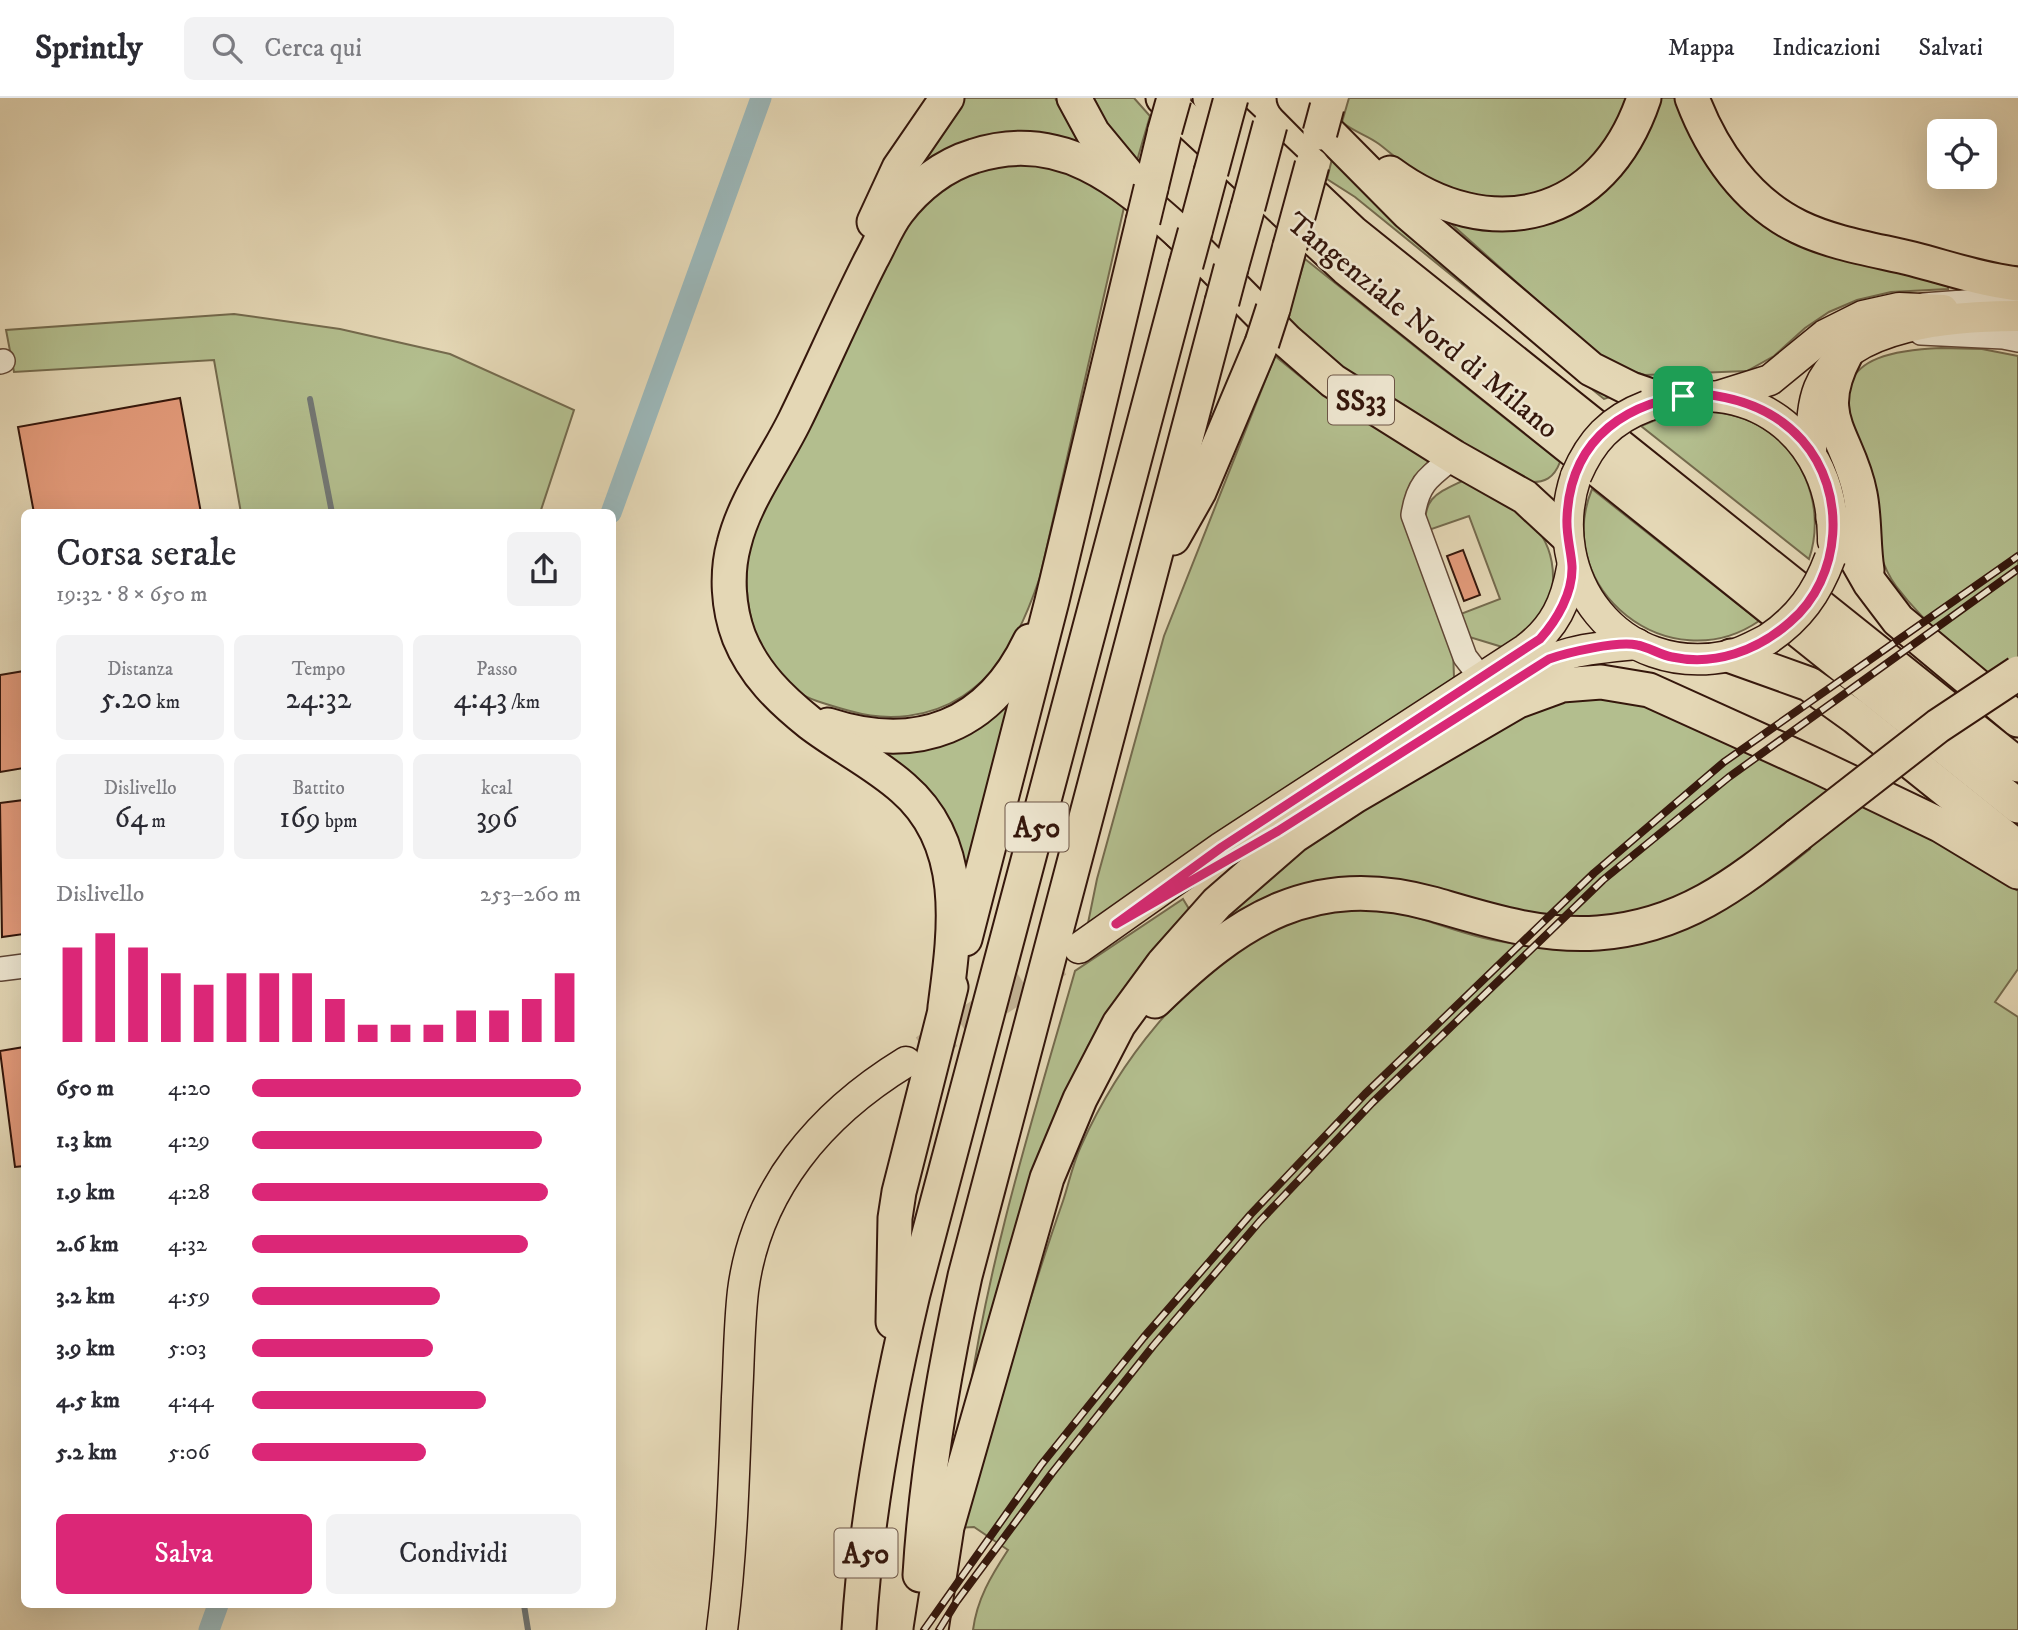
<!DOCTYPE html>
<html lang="it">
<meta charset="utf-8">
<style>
body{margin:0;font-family:"IM FELL DW Pica",serif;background:#f2f2f3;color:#2b2b33;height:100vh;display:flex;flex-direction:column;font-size:26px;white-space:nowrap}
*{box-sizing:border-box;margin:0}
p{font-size:23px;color:#7c7c81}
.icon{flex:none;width:38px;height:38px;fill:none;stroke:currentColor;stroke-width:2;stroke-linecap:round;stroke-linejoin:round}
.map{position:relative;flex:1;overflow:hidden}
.panel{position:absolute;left:21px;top:411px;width:595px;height:1099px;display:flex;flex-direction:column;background:#fff;border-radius:10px;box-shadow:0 7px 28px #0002}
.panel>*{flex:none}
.controls{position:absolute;left:1927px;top:21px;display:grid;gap:14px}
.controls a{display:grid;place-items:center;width:70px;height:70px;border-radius:10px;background:#fff;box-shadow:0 7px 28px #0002;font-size:35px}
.pin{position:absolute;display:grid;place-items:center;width:60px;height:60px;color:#fff;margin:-30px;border-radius:14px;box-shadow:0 4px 10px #0006}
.round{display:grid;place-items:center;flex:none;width:74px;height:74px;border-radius:10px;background:#f2f2f3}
.overview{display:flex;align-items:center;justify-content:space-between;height:119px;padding:0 35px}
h1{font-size:38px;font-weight:600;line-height:52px}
.stats{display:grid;grid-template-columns:repeat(3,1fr);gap:10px;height:119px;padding:7px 35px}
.stats div{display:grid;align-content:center;border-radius:10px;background:#f2f2f3;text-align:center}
.stats b{font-size:30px;font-weight:600}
.stats small{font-size:19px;font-weight:400}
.stats p{font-size:19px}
.chart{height:196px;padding:14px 35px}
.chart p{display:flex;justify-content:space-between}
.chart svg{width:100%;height:126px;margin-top:7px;stroke:#db2777;stroke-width:6}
.primary-button{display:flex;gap:14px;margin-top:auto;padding:14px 35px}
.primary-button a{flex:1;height:80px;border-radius:10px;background:#db2777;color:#fff;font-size:28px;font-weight:600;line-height:80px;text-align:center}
.primary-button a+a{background:#f2f2f3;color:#2b2b33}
ul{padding:0 35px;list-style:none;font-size:23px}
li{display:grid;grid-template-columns:112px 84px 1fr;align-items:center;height:52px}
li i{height:18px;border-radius:9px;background:#db2777}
header{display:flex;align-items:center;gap:42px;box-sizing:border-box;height:98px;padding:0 35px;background:#fff;border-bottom:2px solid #e1e1e2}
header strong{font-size:33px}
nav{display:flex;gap:38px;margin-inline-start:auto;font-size:24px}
.search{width:490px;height:63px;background:#f2f2f3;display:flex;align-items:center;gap:18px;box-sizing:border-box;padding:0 24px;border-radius:10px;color:#7c7c81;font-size:26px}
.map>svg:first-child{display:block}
</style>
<header>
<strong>Sprintly</strong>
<div class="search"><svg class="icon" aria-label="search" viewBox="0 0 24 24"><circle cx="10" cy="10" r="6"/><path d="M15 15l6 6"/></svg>Cerca qui</div>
<nav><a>Mappa</a><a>Indicazioni</a><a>Salvati</a></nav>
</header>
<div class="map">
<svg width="2018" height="1532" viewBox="0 0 2018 1532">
<rect width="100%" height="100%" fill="#e4d7b5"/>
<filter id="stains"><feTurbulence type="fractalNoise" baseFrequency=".00286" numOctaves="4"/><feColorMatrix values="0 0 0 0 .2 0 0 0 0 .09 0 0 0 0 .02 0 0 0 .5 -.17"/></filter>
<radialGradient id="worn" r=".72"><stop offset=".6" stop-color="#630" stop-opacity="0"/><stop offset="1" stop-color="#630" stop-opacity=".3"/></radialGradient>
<g fill="#b3be8e" stroke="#746a4d" stroke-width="2">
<path d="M961,0H1055L1079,44L1077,46L912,80Z"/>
<path d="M1084,0H1134L1150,18L1134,73Z"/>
<path d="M1349,0H1627C1598,81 1528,120 1445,91C1419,82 1400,62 1379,46C1367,37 1354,34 1342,24Z"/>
<path d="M1654,0H1683L1692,24L1839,160L1948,187V191L1891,194L1857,202L1829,214L1805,230L1774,258L1747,273L1645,277L1622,270L1598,257L1448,123L1450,119L1528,124Z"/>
<path d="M1335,49L1619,296L1604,301L1355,99L1327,81Z"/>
<path d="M1030,65C1066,71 1093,86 1125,105L1040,479C1025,523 1005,571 963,598C929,620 888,624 850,613C833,608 810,603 795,592C747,552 738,487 754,431L906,127C942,85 974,67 1030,65Z"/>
<path d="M1305,161L1560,364C1554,380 1545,385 1528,384L1368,287L1325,259L1286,225Z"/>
<path d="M234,216L340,231L450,256L574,312L540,415H241L214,262L14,274L6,232Z"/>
<path d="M1941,250L1982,251L2018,258V597C1974,565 1929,532 1896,488C1877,463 1874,426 1867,397C1843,305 1817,255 1941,250Z"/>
<path d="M1275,258L1313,289L1431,361L1414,379L1409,394L1453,553L1454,579L1448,589L1088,825L1097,781L1164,538Z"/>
<path d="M1696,313C1714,314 1731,315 1748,322C1802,345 1827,408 1809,461L1641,328L1668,317Z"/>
<path d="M1468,380C1510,407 1554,425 1553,481C1553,491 1552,505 1547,513C1538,527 1521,539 1509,551L1466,538L1458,517L1500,501L1469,418L1426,433C1421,397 1441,394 1468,380Z"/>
<path d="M1592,391L1759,523C1670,584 1551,492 1592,391Z"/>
<path d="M1017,587L967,773C951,710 924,682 871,646Z"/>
<path d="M1592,596L1638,603L1942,740L2018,793V871L1995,904L2018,919V1532H973C977,1501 991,1478 1008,1452L974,1429L956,1430C980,1355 1005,1280 1029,1206C1040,1171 1051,1137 1063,1103C1069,1085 1073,1065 1081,1048C1118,965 1185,878 1266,836C1300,818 1344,805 1383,811C1421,818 1456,835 1493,842C1629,869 1706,835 1810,751L1789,727L1703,791L1620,820L1541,822L1414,788L1214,830L1273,774L1322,738L1504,622Z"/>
<path d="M1183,801L1189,811L1153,851L1120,896L1088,948L1057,1020L969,1299C990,1154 1035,1013 1075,873Z"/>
</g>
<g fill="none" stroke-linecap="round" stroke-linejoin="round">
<g stroke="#727774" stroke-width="6">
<path d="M310,301L332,415"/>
<path d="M524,1507L528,1532"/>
</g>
<g stroke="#9bb7b9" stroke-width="21">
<path d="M611,415L761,0"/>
<path d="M209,1532L218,1507"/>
</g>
</g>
<g fill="#e49b7b" stroke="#35170c" stroke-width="2">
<path d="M180,300L201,415H34L18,329Z"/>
<path d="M1463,452L1480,497L1464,503L1447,458Z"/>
<path d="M24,573V670L0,674V577Z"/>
<path d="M24,702V836L2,839L0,705Z"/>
<path d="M24,949V1068L15,1069L0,953Z"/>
</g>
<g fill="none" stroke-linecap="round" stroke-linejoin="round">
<path stroke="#c1b193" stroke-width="30" stroke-dasharray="30 15" stroke-linecap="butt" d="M924,952L1058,864"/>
<defs>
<g id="minor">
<path d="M1923,207L2018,200"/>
<path d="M1921,235L2003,239L2018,242"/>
<path d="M0,264L3,263"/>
<path d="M1454,359C1430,378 1418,384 1413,417L1465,559L1482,581"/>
<path d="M0,871L24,868"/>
</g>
<g id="major">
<path d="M1719,298L1770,282L1825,237L1863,218L1899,210L1943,212"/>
<path d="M1647,308C1747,272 1835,336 1833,443"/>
<path d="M1811,354C1812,333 1811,310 1819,290C1846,224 1958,218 2018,218"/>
<path d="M1576,378C1542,480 1619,581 1729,558C1742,555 1756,547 1768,541"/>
<path d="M1510,583C1559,553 1580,551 1637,546"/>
<path d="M1079,850L1222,749L1526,551C1555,529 1566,504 1572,470"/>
<path d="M722,1532C732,1455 734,1377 737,1299C739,1264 739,1228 743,1193C756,1091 821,1016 906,964"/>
</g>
<g id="highway">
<path d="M1074,0L1093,35L1131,81"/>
<path d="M1163,0L1346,170L2018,708"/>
<path d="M1210,0L1353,135L2018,667"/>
<path d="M1294,0L1408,115L1591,271L1631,291L1663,302"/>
<path d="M1692,0C1712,53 1747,104 1799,129C1834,146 1876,152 1913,161C1948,170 1982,182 2018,186"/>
<path d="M1390,75C1490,149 1603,122 1644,0"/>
<path d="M1151,90L1165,32"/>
<path d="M874,124L899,70L947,0"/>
<path d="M1179,134L1287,243L1333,283L1454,359L1525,399L1566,437"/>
<path d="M1195,134L1211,74"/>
<path d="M1231,170L1248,109"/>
<path d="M1273,211L1290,148"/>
<path d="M1846,256C1811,321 1849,337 1860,396C1865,421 1863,447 1867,472"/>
<path d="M1833,420L1870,485L1898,522L2018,622"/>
<path d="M1173,440L1199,394L1262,245"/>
<path d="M1731,558L1809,586L1855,619L2018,750"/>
<path d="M828,627C917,656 989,629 1030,543"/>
<path d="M965,841L1052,503L1143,123"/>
<path d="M1155,903C1238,822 1313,772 1433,806C1488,822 1539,839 1598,835C1681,829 1736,787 1798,737"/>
<path d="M945,909C955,833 968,746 903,690C875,665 840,648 810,625C780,601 754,576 739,539C728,510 726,475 734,446C745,401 775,363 795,322C821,269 844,215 871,162C880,146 887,127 898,113C917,88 944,67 974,58C1060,30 1121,82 1180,135"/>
<path d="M893,1224L895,1120L899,1094L951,889"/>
<path d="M920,1477C926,1376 943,1278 965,1178L1222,204"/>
<path d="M859,1532C866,1418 887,1306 913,1196L1186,167"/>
<path d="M931,1532L947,1429L1047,1080L1080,1001L1119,926L1163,866L1217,805L1294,738L1355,698L1518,603L1562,587L1601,584L1649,592L1819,669L1940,727L2018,774"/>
</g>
</defs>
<use href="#minor" stroke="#614736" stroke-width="26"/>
<use href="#major" stroke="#35170c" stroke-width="33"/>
<use href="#highway" stroke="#35170c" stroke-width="37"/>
<use href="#minor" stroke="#ede5cf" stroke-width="23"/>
<use href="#major" stroke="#e4d7b5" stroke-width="30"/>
<use href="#highway" stroke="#e4d7b5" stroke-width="33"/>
<defs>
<g id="rail">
<path d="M924,1532L1041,1367L1144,1239L1251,1116L1365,996L1594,775L1724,664L2018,458"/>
<path d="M939,1532L957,1503L1052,1375L1153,1248L1260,1123L1372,1005L1603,782L1729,679L2018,471"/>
</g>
</defs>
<use href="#rail" stroke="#35170c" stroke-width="8"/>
<use href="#rail" stroke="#ede5cf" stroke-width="5" stroke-dasharray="16" stroke-linecap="butt"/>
<defs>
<g id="major-bridge">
<path d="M1576,378C1591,343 1610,322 1647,308"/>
<path d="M1768,541C1799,520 1817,495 1830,460"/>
</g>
<g id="highway-bridge">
<path d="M1165,32L1174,0"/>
<path d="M1320,35L1327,9"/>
<path d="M1211,74L1231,0"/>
<path d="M1248,109L1270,27"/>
<path d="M1143,123L1151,90"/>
<path d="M1290,148L1312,67"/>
<path d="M1186,167L1195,134"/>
<path d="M1222,204L1231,170"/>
<path d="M1262,245L1273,211"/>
<path d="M1798,737L1938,628L2018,575"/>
</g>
</defs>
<use href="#major-bridge" stroke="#35170c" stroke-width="33" stroke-linecap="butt"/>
<use href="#highway-bridge" stroke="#35170c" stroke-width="37" stroke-linecap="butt"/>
<use href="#major-bridge" stroke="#e4d7b5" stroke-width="30"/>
<use href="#highway-bridge" stroke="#e4d7b5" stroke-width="33"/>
</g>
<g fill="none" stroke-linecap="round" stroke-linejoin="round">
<defs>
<path id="route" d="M1703,296C1741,300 1776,313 1802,342C1848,394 1842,480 1790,524C1757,553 1715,568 1672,559C1660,557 1649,549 1637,547C1617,543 1569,554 1549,561L1278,733L1116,826L1222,749L1540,541C1557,522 1573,495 1572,468C1571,452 1566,437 1567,420C1570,339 1629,301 1703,296Z"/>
</defs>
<use href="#route" stroke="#fff" stroke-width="14"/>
<use href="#route" stroke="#db2777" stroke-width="9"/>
</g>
<g text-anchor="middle" stroke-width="5" stroke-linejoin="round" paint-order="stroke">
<g fill="#ede5cf" stroke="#6c5546" stroke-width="2">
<rect x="1328" y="277.5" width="66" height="49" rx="5"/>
<rect x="1005.5" y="704.5" width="63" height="49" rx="5"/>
<rect x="834.5" y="1430.5" width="63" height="49" rx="5"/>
</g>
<g font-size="28" font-weight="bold" fill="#35170c">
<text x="1361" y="312">SS33</text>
<text x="1037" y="739">A50</text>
<text x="866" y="1465">A50</text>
</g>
<g font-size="30" fill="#35170c" stroke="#ede5cf">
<text transform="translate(1423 227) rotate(39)" y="10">Tangenziale Nord di Milano</text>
</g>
</g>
<rect width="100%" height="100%" filter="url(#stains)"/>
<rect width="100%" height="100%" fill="url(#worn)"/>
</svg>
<div class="controls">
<a><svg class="icon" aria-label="locate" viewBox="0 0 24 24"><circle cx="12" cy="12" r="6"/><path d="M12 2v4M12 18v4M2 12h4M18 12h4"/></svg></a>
</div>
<div class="pin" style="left:1683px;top:298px;background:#1e9e55"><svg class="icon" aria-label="arrive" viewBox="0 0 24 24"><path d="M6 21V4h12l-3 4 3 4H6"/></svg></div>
<section class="panel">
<div class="overview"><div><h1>Corsa serale</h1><p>19:32 · 8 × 650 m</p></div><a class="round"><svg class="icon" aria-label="share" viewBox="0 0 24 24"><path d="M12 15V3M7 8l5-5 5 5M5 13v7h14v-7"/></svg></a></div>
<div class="stats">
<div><p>Distanza</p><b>5.20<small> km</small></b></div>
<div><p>Tempo</p><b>24:32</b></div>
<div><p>Passo</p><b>4:43<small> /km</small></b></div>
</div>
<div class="stats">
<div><p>Dislivello</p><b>64<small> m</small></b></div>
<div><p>Battito</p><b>169<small> bpm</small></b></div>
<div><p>kcal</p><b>396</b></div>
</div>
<div class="chart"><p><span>Dislivello</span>253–260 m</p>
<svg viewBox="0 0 160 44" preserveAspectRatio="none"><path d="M5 44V11M15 44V6M25 44V11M35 44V20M45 44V24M55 44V20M65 44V20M75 44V20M85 44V29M95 44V38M105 44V38M115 44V38M125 44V33M135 44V33M145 44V29M155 44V20"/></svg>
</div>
<ul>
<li><b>650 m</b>4:20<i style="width:100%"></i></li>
<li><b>1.3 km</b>4:29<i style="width:88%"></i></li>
<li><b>1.9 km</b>4:28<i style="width:90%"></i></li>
<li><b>2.6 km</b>4:32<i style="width:84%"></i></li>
<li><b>3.2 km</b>4:59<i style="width:57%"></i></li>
<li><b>3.9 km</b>5:03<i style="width:55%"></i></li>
<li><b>4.5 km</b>4:44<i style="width:71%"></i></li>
<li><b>5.2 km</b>5:06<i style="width:53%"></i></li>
</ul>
<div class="primary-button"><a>Salva</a><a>Condividi</a></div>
</section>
</div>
